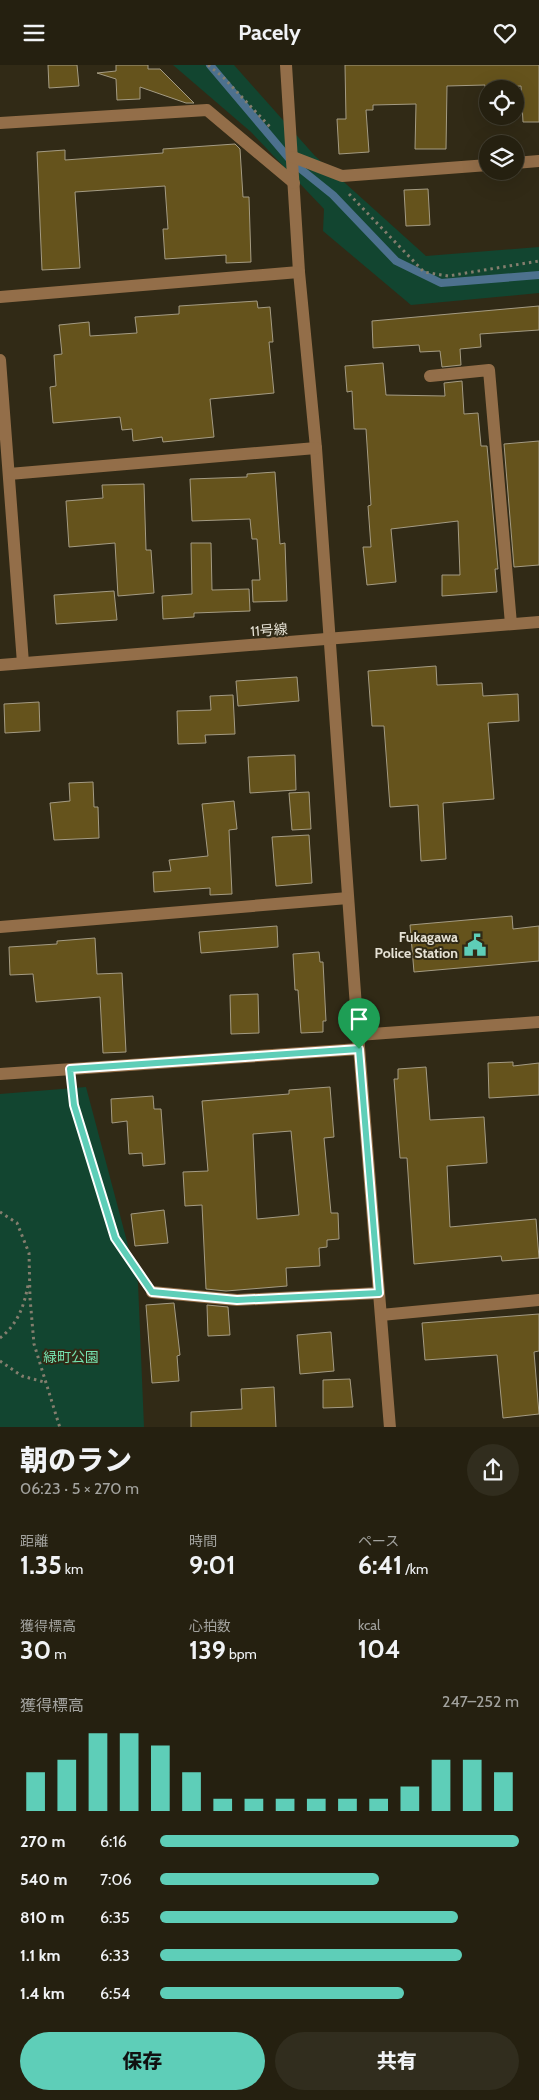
<!DOCTYPE html>
<html lang="ja">
<meta charset="utf-8">
<style>
body{margin:0;font-family:Cabin,"Noto Sans JP",sans-serif;background:#312d1e;color:#f1f3f6;height:100vh;display:flex;flex-direction:column;font-size:19px;white-space:nowrap}
*{box-sizing:border-box;margin:0}
p{font-size:16px;color:#a3a39f}
.icon{flex:none;width:28px;height:28px;fill:none;stroke:currentColor;stroke-width:2;stroke-linecap:round;stroke-linejoin:round}
.map{position:relative;height:1362px;overflow:hidden}
.drawer{display:flex;flex-direction:column;background:#252010;flex:1}
.drawer>*{flex:none}
.controls{position:absolute;left:479px;top:15px;display:grid;gap:10px}
.controls a{display:grid;place-items:center;width:45px;height:45px;border-radius:50%;background:#252010;box-shadow:0 5px 20px #0002,0 0 0 1px #423e30;font-size:25px}
.pin{position:absolute;display:grid;place-items:center;width:42px;height:42px;color:#fff;margin:-51px -21px;border-radius:50% 50% 50% 0;rotate:-45deg;box-shadow:0 0 5px #0007}
.pin .icon{rotate:45deg}
.round{display:grid;place-items:center;flex:none;width:52px;height:52px;border-radius:26px;background:#312d1e}
.overview{display:flex;align-items:center;justify-content:space-between;height:85px;padding:0 20px}
h1{font-size:28px;font-weight:800;line-height:38px}
.figures{display:grid;grid-template-columns:repeat(3,1fr);gap:8px;height:85px;padding:5px 20px}
.figures div{display:grid;align-content:center}
.figures b{font-size:25px;font-weight:800}
.figures small{font-size:14px;font-weight:400}
.figures p{font-size:14px}
.chart{height:140px;padding:10px 20px}
.chart p{display:flex;justify-content:space-between}
.chart svg{width:100%;height:90px;margin-top:5px;stroke:#5eceb8;stroke-width:6}
.button{display:flex;gap:10px;margin-top:auto;padding:10px 20px}
.button a{flex:1;height:58px;border-radius:30px;background:#5eceb8;color:#111;font-size:20px;font-weight:800;line-height:58px;text-align:center}
.button a+a{background:#312d1e;color:#f1f3f6}
ul{padding:0 20px;list-style:none;font-size:16px}
li{display:grid;grid-template-columns:80px 60px 1fr;align-items:center;height:38px}
li i{height:12px;border-radius:6px;background:#5eceb8}
header{display:flex;justify-content:space-between;align-items:center;height:65px;padding:0 20px;background:#252010;font-size:22px;font-weight:800}
.map>svg:first-child{display:block}
</style>
<header><svg class="icon" aria-label="menu" viewBox="0 0 24 24"><path d="M4 6h16M4 12h16M4 18h16"/></svg>Pacely<svg class="icon" aria-label="heart" viewBox="0 0 24 24"><path d="M12 20l-8-8c-3-5 5-10 8-4 3-6 11-1 8 4z"/></svg></header>
<div class="map">
<svg width="539" height="1363" viewBox="0 0 539 1363">
<rect width="100%" height="100%" fill="#312a16"/>
<g fill="#124530">
<path d="M173,0H234L315,91L426,191L539,182V228L411,240L323,166L324,144L251,67Z"/>
<path d="M86,1022L138,1218L144,1362H0V1029Z"/>
</g>
<g fill="none" stroke-linecap="round" stroke-linejoin="round">
<path stroke="#4d718e" stroke-width="8" d="M210,0L292,97L333,130L396,196L441,218L539,210"/>
</g>
<g fill="#65531c" stroke="#a49b83" fill-rule="evenodd">
<path d="M48,0H77L79,21L49,23Z"/>
<path d="M116,0H148V4H160L194,38H186L140,22V34L117,35L116,14L97,8L116,6Z"/>
<path d="M345,0H539V57H523L521,21L485,23V20L447,21L446,84H415L416,39L373,40V45H366L369,87L339,89L337,54H346Z"/>
<path d="M235,79L240,84L243,132H249L251,197L226,198V190L165,194L163,164H168L165,121L75,127L80,203L42,205L37,87L65,85V95L163,88V84Z"/>
<path d="M428,124L430,160L406,161L404,125Z"/>
<path d="M257,236L258,243L270,242L273,277H269L274,328L210,334L214,372L163,377L162,372L133,376L132,364L122,365L120,352L53,358L50,322L56,321L54,290L62,289L59,260L89,257L90,271L137,268L135,252L179,249V241Z"/>
<path d="M539,241V265L480,269L481,282L460,284L461,300L442,302L440,286L420,287L419,280L373,283L372,256Z"/>
<path d="M383,298L386,330L445,331L444,318L462,316L464,349L478,348L481,381H487L498,504H495L497,527L442,531V510H460L458,456L391,464L396,517L367,520L363,482H371L368,441L371,440L366,364H354L352,326L347,327L345,301Z"/>
<path d="M539,376V500L514,502L504,379Z"/>
<path d="M275,407L280,479L285,478L287,536L253,537L252,515H260L257,474H252L250,454L192,456L190,414L247,412V409Z"/>
<path d="M144,419L146,485H151L154,528L118,531L115,478L69,482L66,436L103,433L102,420Z"/>
<path d="M191,478H211L212,525L249,524L250,546L194,548V552L163,554L162,531L192,529Z"/>
<path d="M114,526L117,555L56,559L54,530Z"/>
<path d="M436,601L437,620L482,618L483,631L518,629L519,656L488,658L494,734L443,738L446,794L421,796L418,740L390,742L384,661H372L368,606Z"/>
<path d="M297,612L299,636L238,641L236,616Z"/>
<path d="M233,630L235,669L205,670L206,678L178,679L177,646L211,645L210,631Z"/>
<path d="M39,637L40,666L5,668L4,639Z"/>
<path d="M295,690L296,725L250,728L248,692Z"/>
<path d="M93,717L94,742H98L99,773L54,775L50,738L70,736L69,718Z"/>
<path d="M309,727L311,764L292,765L289,728Z"/>
<path d="M234,736L237,764L229,765L232,829L210,830V823L154,827L153,807L171,806L169,795L208,791L202,739Z"/>
<path d="M309,770L312,818L276,821L272,772Z"/>
<path d="M512,851L513,864L539,861V896L414,907L410,860Z"/>
<path d="M277,861L278,882L201,888L199,867Z"/>
<path d="M95,873L97,909L122,908L126,987L103,988L100,932L36,937L33,909L10,910L9,882L57,879V876Z"/>
<path d="M319,887L320,897H323L326,956H323V967L301,968L298,925H295L293,889Z"/>
<path d="M258,929L259,968L231,969L230,930Z"/>
<path d="M513,997V1001L539,998V1030L489,1033L488,998Z"/>
<path d="M426,1002L430,1055L484,1052L487,1098L447,1101L450,1162L536,1154L539,1193L502,1196L501,1191L414,1199L407,1093H400L394,1014H398V1004Z"/>
<path d="M330,1022L334,1072L324,1073L331,1148H338L339,1174L327,1175V1182L319,1183L320,1201L286,1203L287,1221L226,1226L206,1224L202,1140L185,1141L183,1107L208,1106L202,1036L289,1029V1025ZM291,1066L299,1150L257,1154L253,1069Z"/>
<path d="M153,1031L154,1044H161L165,1099L143,1101L142,1088L129,1089L127,1056L112,1058L111,1034Z"/>
<path d="M164,1145L168,1178L135,1181L131,1149Z"/>
<path d="M174,1238L180,1290L177,1291L179,1316L152,1318L146,1240Z"/>
<path d="M207,1240L228,1242L230,1270L208,1271Z"/>
<path d="M539,1249V1286L534,1287L539,1349L503,1353L497,1290L425,1295L422,1258Z"/>
<path d="M331,1267L334,1306L300,1309L297,1270Z"/>
<path d="M350,1314L353,1342L323,1343V1315Z"/>
<path d="M274,1322L276,1363H191V1347L242,1344L241,1324Z"/>
</g>
<g fill="none" stroke-linecap="round" stroke-linejoin="round">
<g stroke="#847e6e" stroke-width="3" stroke-dasharray="2.5 4" stroke-linecap="butt">
<path d="M208,0L223,12L271,63"/>
<path d="M349,129L424,207L448,211L539,196"/>
<path d="M73,1022L75,1040L88,1087L115,1173L143,1213"/>
<path d="M0,1147L17,1158L29,1188L30,1233L34,1279L60,1363"/>
<path d="M0,1273C18,1259 24,1241 28,1220"/>
<path d="M0,1296L22,1311L44,1317"/>
</g>
<g stroke="#936e49" stroke-width="12">
<path d="M286,0L299,207L316,383L358,970L390,1363"/>
<path d="M0,58L207,45L294,118"/>
<path d="M293,92L342,111L488,100"/>
<path d="M515,98L539,96"/>
<path d="M0,232L299,207"/>
<path d="M0,295L23,598"/>
<path d="M430,311L489,305L511,559"/>
<path d="M9,409L316,383"/>
<path d="M0,600L539,557"/>
<path d="M0,862L348,833"/>
<path d="M358,970L539,957"/>
<path d="M0,1009L359,984"/>
<path d="M152,1227L237,1235L379,1228"/>
<path d="M381,1250L539,1235"/>
</g>
</g>
<g fill="none" stroke-linecap="round" stroke-linejoin="round">
<defs>
<path id="route" d="M359,984L379,1228L237,1235L152,1227L115,1173L74,1040L70,1004Z"/>
</defs>
<use href="#route" stroke="#fff" stroke-width="10"/>
<use href="#route" stroke="#5eceb8" stroke-width="6"/>
</g>
<defs>
<symbol id="civic-bare" viewBox="-9 -9 18 18"><path d="M-.6-6.5H3V-4.5H.6V-3L4-1V1h2V6H-6V1h2V-1L-.6-3ZM-1.2 2.5V6h2.4V2.5Z" fill="#5eceb8" stroke="#312a16" stroke-width="2.5" paint-order="stroke"/></symbol>
</defs>
<g fill-rule="evenodd">
<use href="#civic-bare" x="459" y="864" width="32" height="32"/>
</g>
<g text-anchor="middle" stroke-width="4" stroke-linejoin="round" paint-order="stroke">
<g font-size="14" fill="#e6e2d5" stroke="#312a16">
<text transform="translate(269 565) rotate(-4)" y="5">11号線</text>
</g>
<g font-size="14" font-weight="bold" fill="#e6e2d5" stroke="#312a16" text-anchor="end">
<text x="458" y="877">Fukagawa<tspan x="458" dy="16">Police Station</tspan></text>
</g>
<g font-size="14" fill="#75e2af" stroke="#312a16">
<text x="71" y="1297">緑町公園</text>
</g>
</g>
</svg>
<div class="controls">
<a><svg class="icon" aria-label="locate" viewBox="0 0 24 24"><circle cx="12" cy="12" r="6"/><path d="M12 2v4M12 18v4M2 12h4M18 12h4"/></svg></a>
<a><svg class="icon" aria-label="layers" viewBox="0 0 24 24"><path d="M12 4l9 5-9 5-9-5zM3 14l9 5 9-5"/></svg></a>
</div>
<div class="pin" style="left:359px;top:984px;background:#1e9e55"><svg class="icon" aria-label="arrive" viewBox="0 0 24 24"><path d="M6 21V4h12l-3 4 3 4H6"/></svg></div>
</div>
<section class="drawer">
<div class="overview"><div><h1>朝のラン</h1><p>06:23 · 5 × 270 m</p></div><a class="round"><svg class="icon" aria-label="share" viewBox="0 0 24 24"><path d="M12 15V3M7 8l5-5 5 5M5 13v7h14v-7"/></svg></a></div>
<div class="figures">
<div><p>距離</p><b>1.35<small> km</small></b></div>
<div><p>時間</p><b>9:01</b></div>
<div><p>ペース</p><b>6:41<small> /km</small></b></div>
</div>
<div class="figures">
<div><p>獲得標高</p><b>30<small> m</small></b></div>
<div><p>心拍数</p><b>139<small> bpm</small></b></div>
<div><p>kcal</p><b>104</b></div>
</div>
<div class="chart"><p><span>獲得標高</span>247–252 m</p>
<svg viewBox="0 0 160 44" preserveAspectRatio="none"><path d="M5 44V25M15 44V19M25 44V6M35 44V6M45 44V12M55 44V25M65 44V38M75 44V38M85 44V38M95 44V38M105 44V38M115 44V38M125 44V32M135 44V19M145 44V19M155 44V25"/></svg>
</div>
<ul>
<li><b>270 m</b>6:16<i style="width:100%"></i></li>
<li><b>540 m</b>7:06<i style="width:61%"></i></li>
<li><b>810 m</b>6:35<i style="width:83%"></i></li>
<li><b>1.1 km</b>6:33<i style="width:84%"></i></li>
<li><b>1.4 km</b>6:54<i style="width:68%"></i></li>
</ul>
<div class="button"><a>保存</a><a>共有</a></div>
</section>
